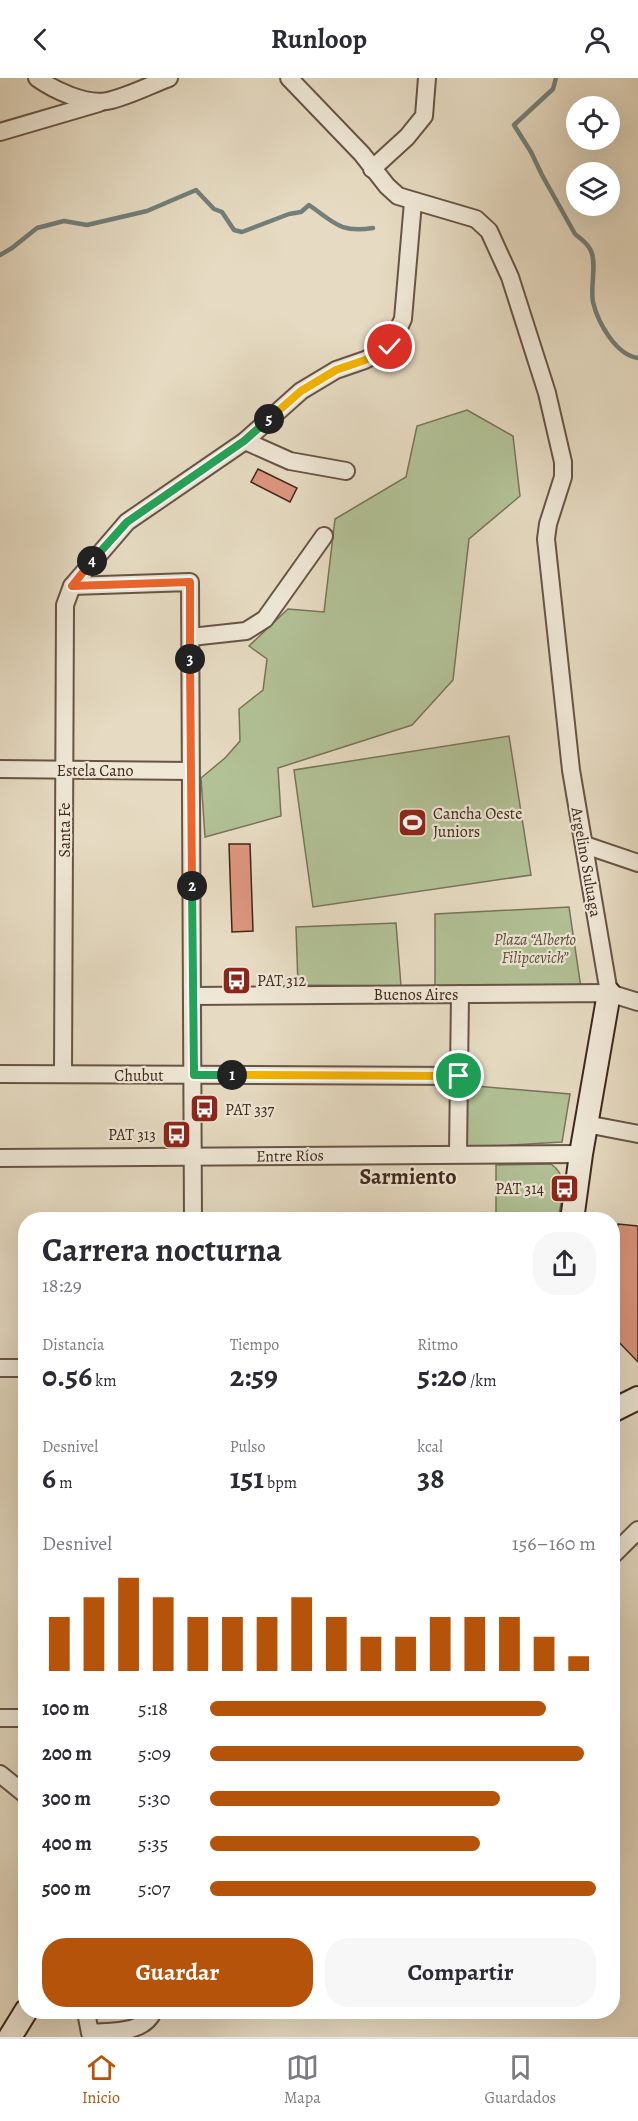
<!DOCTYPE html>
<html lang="es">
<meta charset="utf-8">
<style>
body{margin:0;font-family:Alegreya,serif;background:#f7f7f7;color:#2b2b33;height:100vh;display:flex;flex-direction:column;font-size:22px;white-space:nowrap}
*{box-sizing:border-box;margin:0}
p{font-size:20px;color:#7c7c81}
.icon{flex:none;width:33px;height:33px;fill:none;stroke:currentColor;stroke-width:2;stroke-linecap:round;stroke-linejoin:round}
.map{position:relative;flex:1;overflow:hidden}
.sheet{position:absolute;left:18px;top:1134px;width:602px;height:807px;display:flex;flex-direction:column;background:#fff;border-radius:24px;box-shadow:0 6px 24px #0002}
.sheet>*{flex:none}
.buttons{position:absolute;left:566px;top:18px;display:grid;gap:12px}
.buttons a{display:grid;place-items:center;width:54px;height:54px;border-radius:50%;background:#fff;box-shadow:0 6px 24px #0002;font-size:30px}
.pin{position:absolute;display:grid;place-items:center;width:51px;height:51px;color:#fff;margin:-26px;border:3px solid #fff;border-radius:50%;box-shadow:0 2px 6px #0007}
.km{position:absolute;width:30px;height:30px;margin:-15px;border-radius:50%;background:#222;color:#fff;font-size:16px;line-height:30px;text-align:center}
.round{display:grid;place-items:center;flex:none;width:63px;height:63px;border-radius:24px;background:#f7f7f7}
.head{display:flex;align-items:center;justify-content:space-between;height:102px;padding:0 24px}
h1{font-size:33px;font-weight:700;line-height:45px}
.figures{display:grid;grid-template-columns:repeat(3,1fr);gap:9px;height:102px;padding:6px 24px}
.figures div{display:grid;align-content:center}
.figures b{font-size:30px;font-weight:700}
.figures small{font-size:16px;font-weight:400}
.figures p{font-size:16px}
.chart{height:168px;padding:12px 24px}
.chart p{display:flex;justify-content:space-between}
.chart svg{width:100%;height:108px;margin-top:6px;stroke:#b45309;stroke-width:6}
.cta{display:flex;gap:12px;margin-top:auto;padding:12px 24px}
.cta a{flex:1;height:69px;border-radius:24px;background:#b45309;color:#fff;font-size:24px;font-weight:700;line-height:69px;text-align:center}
.cta a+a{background:#f7f7f7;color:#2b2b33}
ul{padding:0 24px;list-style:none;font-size:20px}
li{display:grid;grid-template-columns:96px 72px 1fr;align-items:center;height:45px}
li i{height:15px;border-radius:8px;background:#b45309}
header{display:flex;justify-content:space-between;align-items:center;height:78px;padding:0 24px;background:#fff;font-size:27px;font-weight:700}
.menu{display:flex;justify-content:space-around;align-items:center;height:84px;border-top:2px solid #e1e1e2;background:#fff;font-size:16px;color:#7c7c81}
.menu a{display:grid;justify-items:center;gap:3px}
.menu .current{color:#b45309}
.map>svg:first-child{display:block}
</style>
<header><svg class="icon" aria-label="back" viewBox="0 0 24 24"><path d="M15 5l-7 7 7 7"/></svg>Runloop<svg class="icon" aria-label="person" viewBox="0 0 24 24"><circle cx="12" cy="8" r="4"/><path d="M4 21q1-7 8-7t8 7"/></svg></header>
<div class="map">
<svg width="638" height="1959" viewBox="0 0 638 1959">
<rect width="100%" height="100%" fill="#e6dbc2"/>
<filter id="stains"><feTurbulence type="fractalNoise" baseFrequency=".00333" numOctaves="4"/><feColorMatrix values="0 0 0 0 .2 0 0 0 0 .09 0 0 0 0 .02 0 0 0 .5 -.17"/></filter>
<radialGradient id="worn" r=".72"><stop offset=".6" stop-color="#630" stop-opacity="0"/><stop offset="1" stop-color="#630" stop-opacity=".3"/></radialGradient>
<g fill="#b2c196" stroke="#787458" stroke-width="1.5">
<path d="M467,332L513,358L520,418L469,461L453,602L412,647L278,690L281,738L205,759L201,700L225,680L240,663L239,631L263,612L267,581L249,568L288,531L324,534L335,441L406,399L417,348Z"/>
<path d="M509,658L531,797L313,829L294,692Z"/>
<path d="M569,829L581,910L435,909V836Z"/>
<path d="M396,845L401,908L298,907L296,849Z"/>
<path d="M464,1007L570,1016L562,1064L463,1070Z"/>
<path d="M551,1086C571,1100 561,1121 558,1141H496V1087Z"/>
</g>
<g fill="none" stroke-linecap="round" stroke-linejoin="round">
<g stroke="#737f7a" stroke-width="4.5">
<path d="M556,0L553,11L514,47L531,74L542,97L575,156C581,161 588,165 591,173C597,186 590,210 593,224C598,245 616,277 638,280"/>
<path d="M0,177L12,170L37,150L64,143L87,147L147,133L196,112L214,131L222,134L234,152L242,154L289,136L301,134L309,127C335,145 340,155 373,150"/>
</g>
</g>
<g fill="#dd967e" stroke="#3e271b" stroke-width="1.5">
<path d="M258,391L297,410L290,424L251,404Z"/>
<path d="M229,766H250L253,853L232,854Z"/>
<path d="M618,1146L638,1148V1284L612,1257V1185L614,1182Z"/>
</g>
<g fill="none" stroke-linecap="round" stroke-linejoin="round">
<defs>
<g id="street">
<path d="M37,0C54,12 85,27 107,23C127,19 150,7 169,0"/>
<path d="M289,0L362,76L387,108L398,118L476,141L489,153L510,199L547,315L563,384V399L548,446L546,461L571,692L609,915"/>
<path d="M0,54L99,25"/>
<path d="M372,91L407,59L424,38L427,0"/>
<path d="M245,363L290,383L346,393"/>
<path d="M72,508L190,504L193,1142"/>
<path d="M191,559L246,553L265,541L324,458"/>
<path d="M0,691L190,693"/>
<path d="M585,767L638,785"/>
<path d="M193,918L609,915L638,924"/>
<path d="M0,996L459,998"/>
<path d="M63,996L65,527L72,508L127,444L245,363L301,313L336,292L365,282L390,269L403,241L413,124"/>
<path d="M586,1046L638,1056"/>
<path d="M458,1076L460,916"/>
<path d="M0,1080L581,1076"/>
<path d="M0,1290H26"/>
<path d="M612,1478L638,1452"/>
<path d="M0,1640H26"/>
<path d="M0,1696L26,1717"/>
<path d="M86,1934L90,1955C111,1953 143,1956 153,1934"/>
</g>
<g id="secondary">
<path d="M572,1142L581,1076L609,915"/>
<path d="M612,1333L638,1320"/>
<path d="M10,1959L26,1933"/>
</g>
</defs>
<use href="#street" stroke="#685445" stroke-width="20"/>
<use href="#secondary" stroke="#3e271b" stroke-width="26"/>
<use href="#street" stroke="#efe8d7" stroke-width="16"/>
<use href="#secondary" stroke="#efe8d7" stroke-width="22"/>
</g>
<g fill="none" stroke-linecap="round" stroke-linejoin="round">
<defs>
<path id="split-1" d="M232,997L459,998"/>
<path id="split-2" d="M192,808L194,997H232"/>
<path id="split-3" d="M190,581L192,808"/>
<path id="split-4" d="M92,483L72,508L190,504V581"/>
<path id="split-5" d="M92,483L127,444L244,363L269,341"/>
<path id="split-6" d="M269,341L301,313L336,292L365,282L390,269"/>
</defs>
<use href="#split-1" stroke="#fff" stroke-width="12"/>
<use href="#split-2" stroke="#fff" stroke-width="12"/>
<use href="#split-3" stroke="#fff" stroke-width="12"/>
<use href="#split-4" stroke="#fff" stroke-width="12"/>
<use href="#split-5" stroke="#fff" stroke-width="12"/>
<use href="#split-6" stroke="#fff" stroke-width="12"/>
<use href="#split-1" stroke="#f5b400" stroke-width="8"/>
<use href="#split-2" stroke="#22a559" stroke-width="8"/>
<use href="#split-3" stroke="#f0652b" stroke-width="8"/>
<use href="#split-4" stroke="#f0652b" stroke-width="8"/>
<use href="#split-5" stroke="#22a559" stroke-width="8"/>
<use href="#split-6" stroke="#f5b400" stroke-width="8"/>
</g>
<defs>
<symbol id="stadium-square" viewBox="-11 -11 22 22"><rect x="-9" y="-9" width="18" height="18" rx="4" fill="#8f2418" stroke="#efe8d7"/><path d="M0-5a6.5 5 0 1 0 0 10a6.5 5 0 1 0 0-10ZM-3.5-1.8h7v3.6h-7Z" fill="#fff"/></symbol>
<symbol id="bus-square" viewBox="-11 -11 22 22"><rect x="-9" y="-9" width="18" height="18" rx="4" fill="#8f2418" stroke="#efe8d7"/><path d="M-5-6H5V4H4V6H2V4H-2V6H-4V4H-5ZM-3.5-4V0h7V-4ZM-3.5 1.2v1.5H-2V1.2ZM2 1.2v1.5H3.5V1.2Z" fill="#fff"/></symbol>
</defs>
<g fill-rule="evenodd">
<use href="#stadium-square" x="396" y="728" width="33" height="33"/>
<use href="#bus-square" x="220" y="886" width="33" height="33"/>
<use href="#bus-square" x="188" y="1014" width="33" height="33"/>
<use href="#bus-square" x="160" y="1040" width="33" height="33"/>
<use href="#bus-square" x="548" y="1094" width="33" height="33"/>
</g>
<g text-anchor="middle" stroke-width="4.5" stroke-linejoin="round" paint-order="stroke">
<g font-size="16" fill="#3e271b" stroke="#efe8d7">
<text x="95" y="698">Estela Cano</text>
<text transform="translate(64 752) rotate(-90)" y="6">Santa Fe</text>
<text transform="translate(587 784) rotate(80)" y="6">Argelino Suluaga</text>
<text x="416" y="922">Buenos Aires</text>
<text x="139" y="1003">Chubut</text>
<text transform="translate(290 1077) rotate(-1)" y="6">Entre Ríos</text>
</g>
<g font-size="16" fill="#3e271b" stroke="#efe8d7" text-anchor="start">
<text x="433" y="741">Cancha Oeste<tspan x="433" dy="18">Juniors</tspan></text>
<text x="257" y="908">PAT 312</text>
<text x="225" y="1037">PAT 337</text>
<text x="156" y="1062" text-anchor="end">PAT 313</text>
<text x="544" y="1116" text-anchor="end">PAT 314</text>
</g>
<g font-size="16" font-style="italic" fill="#5b4e3a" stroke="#efe8d7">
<text x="535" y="867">Plaza “Alberto<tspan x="535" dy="18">Filipcevich”</tspan></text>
</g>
<g font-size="22" font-weight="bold" fill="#3e271b" stroke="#efe8d7">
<text x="408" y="1106">Sarmiento</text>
</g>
</g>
<rect width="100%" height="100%" filter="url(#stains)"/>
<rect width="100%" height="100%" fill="url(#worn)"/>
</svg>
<div class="buttons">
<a><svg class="icon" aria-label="locate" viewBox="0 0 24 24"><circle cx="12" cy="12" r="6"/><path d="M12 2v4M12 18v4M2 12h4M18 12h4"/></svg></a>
<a><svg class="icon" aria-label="layers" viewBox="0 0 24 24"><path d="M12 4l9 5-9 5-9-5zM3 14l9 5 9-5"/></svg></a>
</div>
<div class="pin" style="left:459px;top:998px;background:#1e9e55"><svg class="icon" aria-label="arrive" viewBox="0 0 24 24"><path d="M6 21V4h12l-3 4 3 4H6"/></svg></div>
<div class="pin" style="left:390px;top:269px;background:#d93025"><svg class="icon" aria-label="check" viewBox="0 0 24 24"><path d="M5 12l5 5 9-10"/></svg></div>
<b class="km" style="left:232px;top:997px">1</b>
<b class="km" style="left:192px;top:808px">2</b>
<b class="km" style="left:190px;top:581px">3</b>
<b class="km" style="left:92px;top:483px">4</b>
<b class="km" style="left:269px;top:341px">5</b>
<section class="sheet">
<div class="head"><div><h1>Carrera nocturna</h1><p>18:29</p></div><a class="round"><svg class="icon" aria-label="share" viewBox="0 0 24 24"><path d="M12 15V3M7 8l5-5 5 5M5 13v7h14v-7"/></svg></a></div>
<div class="figures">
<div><p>Distancia</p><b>0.56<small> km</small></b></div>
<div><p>Tiempo</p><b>2:59</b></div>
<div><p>Ritmo</p><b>5:20<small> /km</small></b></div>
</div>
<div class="figures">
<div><p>Desnivel</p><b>6<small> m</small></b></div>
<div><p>Pulso</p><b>151<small> bpm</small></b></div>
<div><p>kcal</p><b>38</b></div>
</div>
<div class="chart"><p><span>Desnivel</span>156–160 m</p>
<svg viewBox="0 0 160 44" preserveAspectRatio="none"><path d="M5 44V22M15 44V14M25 44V6M35 44V14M45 44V22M55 44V22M65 44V22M75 44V14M85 44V22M95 44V30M105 44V30M115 44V22M125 44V22M135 44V22M145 44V30M155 44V38"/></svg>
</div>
<ul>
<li><b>100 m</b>5:18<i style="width:87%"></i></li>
<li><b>200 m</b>5:09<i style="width:97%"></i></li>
<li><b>300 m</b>5:30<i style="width:75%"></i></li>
<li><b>400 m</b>5:35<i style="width:70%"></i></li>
<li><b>500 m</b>5:07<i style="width:100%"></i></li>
</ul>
<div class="cta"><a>Guardar</a><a>Compartir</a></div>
</section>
</div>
<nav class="menu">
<a class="current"><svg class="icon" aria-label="home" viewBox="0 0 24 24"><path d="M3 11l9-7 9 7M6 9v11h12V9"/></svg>Inicio</a>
<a><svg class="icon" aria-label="map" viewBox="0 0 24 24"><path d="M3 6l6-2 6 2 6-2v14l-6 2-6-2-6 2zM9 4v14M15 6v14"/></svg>Mapa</a>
<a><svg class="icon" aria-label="saved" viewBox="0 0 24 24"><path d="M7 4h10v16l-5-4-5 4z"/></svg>Guardados</a>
</nav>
